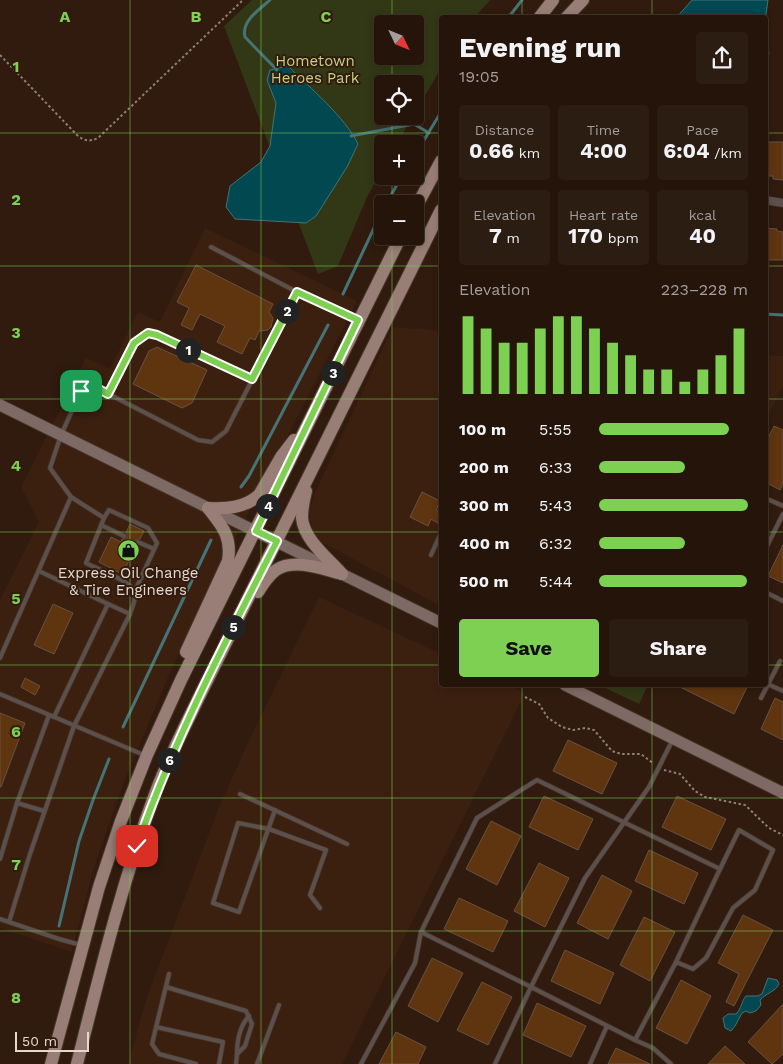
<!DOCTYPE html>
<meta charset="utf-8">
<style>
body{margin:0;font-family:"Work Sans",sans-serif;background:#2c1d13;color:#f1f3f6;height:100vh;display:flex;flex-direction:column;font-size:19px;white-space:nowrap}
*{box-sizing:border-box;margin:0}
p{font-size:16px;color:#a39e9c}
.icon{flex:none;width:28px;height:28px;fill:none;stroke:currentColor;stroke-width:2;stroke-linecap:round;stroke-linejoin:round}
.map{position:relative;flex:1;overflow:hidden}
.details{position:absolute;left:439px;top:15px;width:329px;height:672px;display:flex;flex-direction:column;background:#24140a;border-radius:5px;box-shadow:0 2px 8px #0003,0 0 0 1px #41332b}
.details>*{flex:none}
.needle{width:32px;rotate:133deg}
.fabs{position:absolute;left:374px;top:15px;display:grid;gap:10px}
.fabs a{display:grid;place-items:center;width:50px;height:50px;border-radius:5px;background:#24140a;box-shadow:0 2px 8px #0003,0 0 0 1px #41332b;font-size:25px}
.scale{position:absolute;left:15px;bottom:12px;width:74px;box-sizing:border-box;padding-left:5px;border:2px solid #e5d6ce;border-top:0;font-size:14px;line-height:18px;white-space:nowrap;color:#e5d6ce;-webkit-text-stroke:4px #301b0e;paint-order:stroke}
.pin{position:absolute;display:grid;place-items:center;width:42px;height:42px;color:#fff;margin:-21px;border-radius:10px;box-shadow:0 2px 8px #0006}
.km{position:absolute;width:25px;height:25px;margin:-12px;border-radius:50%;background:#222;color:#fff;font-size:14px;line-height:25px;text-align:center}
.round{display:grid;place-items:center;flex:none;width:52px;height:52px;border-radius:5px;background:#2c1d13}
.head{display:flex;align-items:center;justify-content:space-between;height:85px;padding:0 20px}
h1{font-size:28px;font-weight:700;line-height:38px}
.stats{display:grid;grid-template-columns:repeat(3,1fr);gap:8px;height:85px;padding:5px 20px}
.stats div{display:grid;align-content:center;border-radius:5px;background:#2c1d13;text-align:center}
.stats b{font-size:21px;font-weight:700}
.stats small{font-size:14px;font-weight:400}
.stats p{font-size:14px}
.chart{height:140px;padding:10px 20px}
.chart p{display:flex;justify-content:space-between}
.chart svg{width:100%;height:90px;margin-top:5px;stroke:#7ed053;stroke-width:6}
.button{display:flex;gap:10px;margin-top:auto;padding:10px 20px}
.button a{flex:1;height:58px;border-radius:5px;background:#7ed053;color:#111;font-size:20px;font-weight:700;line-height:58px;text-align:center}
.button a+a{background:#2c1d13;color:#f1f3f6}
ul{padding:0 20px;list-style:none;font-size:16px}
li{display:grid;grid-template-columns:80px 60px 1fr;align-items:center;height:38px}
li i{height:12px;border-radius:6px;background:#7ed053}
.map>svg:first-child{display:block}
</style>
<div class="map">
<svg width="783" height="1064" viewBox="0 0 783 1064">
<rect width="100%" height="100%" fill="#301b0e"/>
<g fill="#3b2010">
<path d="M205,228L357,301L220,568L169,675L124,782L94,867L72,952L0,928V600L39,522L21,487L86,358L110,369L138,312L160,322Z"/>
<path d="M393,327L441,331V606L323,543L314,532L310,519L309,513L314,495Z"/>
<path d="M765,355L783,356V386L765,421Z"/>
<path d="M319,597L441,654V685H508L525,693L342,1064H128L147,997L219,807L253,732Z"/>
</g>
<g fill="#323816" fill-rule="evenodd">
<path d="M252,0H490L475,17L441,18V68L415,113V84H382V116H413L397,144H382V170L367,197L338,266L318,274L224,26ZM382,24H415V56H382Z"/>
<path d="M599,685H648L639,704Z"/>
</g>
<g fill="#014850" stroke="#457376">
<path d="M692,0H768L765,21L766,37L769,54L765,60V18L677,17Z"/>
<path d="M288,66C310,88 345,117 358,144L347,167L316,216L306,223L235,219L226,207L230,186L261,162L270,146L276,103L267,80L270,70Z"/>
<path d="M768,978L777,980L779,984C775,992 766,993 760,1000L761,1005L756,1011L750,1013L746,1011L742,1013L735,1026L731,1031L725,1028L723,1018L728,1014H736C742,1008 741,1002 746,996H757L762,994Z"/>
</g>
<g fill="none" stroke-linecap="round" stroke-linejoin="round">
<g stroke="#457376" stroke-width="3">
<path d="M270,0C259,10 241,21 245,37L277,70"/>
<path d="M508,18L522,0"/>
<path d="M351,136L414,124L429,133"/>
<path d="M415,155L441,112"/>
<path d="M386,204L402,176"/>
<path d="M343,294L382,211"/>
<path d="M765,314L783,315"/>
<path d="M241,487L249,476L328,325"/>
<path d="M123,727L211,540"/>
<path d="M59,926L79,841L93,800L109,759"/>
</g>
</g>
<g fill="#5f3510" stroke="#685141">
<path d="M767,142H783V180L773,179V176H765Z"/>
<path d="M765,228L777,229V231L783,232V260H765Z"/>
<path d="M196,265L273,304L269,312L273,318L271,327L268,330L259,331L255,340L250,338L242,354L217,342L225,326L200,314L192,330L181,325L189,308L177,302Z"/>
<path d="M157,347L207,370L192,403L182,408L133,384L149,351Z"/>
<path d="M774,426L783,430V484L780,490L765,482V444Z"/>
<path d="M422,492L440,501L436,510L441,513V525L431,519L428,526L410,517Z"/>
<path d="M130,524L144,531L140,539L135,540L136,545L135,548L137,549L133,558L131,557L122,574L99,562L111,537L121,542L122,539L127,538L126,533Z"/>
<path d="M783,545V583L768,576Z"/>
<path d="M53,604L73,613L54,654L34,645Z"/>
<path d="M25,678L40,686L35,695L21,687Z"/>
<path d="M676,685H748L734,714Z"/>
<path d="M775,698L783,702V740L761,729Z"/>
<path d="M0,713L25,723L1,787H0Z"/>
<path d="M568,740L617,763L602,794L553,771Z"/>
<path d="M544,796L593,819L578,850L529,827Z"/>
<path d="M677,796L726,819L711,850L662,827Z"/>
<path d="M491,821L521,836L497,885L466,869Z"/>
<path d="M649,850L698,873L684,904L635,881Z"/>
<path d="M539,863L569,878L545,927L514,911Z"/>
<path d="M602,875L632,891L608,939L577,923Z"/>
<path d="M459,898L508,921L493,952L444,929Z"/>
<path d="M743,915L773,930L734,1006L726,1002L739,974L718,963Z"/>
<path d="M644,917L675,932L650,981L620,965Z"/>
<path d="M565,950L614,973L600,1004L551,981Z"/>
<path d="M432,958L463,973L438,1022L408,1006Z"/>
<path d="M681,980L711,996L687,1044L656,1028Z"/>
<path d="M482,982L512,997L488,1045L457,1030Z"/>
<path d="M537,1003L586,1026L571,1057L523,1035Z"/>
<path d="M783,1004V1054L772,1064L748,1042Z"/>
<path d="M396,1032L426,1047L418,1064H379Z"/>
<path d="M725,1046L745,1064H708Z"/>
<path d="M616,1048L650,1064H608Z"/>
</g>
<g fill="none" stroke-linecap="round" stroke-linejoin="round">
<defs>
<g id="service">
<path d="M211,247L297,292"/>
<path d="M108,394L134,343L148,333L157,335L252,379"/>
<path d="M765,498L783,506"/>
<path d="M104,518L109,510L148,528L157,543L135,591"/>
<path d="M101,525L124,536"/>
<path d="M138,542L154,549"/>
<path d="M765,550L783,514"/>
<path d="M431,555L441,533"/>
<path d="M39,571L108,604L54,717"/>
<path d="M765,592L783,601"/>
<path d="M108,604L130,614"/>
<path d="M0,658L71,497L50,468L61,435L81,391L95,387L198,440L212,442L226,431L297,292L358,320"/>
<path d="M765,683L783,691"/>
<path d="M0,694L144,755"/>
<path d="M761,698L780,661"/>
<path d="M240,794L347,844"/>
<path d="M17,803L44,811"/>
<path d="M275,810L239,912L213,903L238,823L269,829L326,850L310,895L320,908"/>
<path d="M0,859L17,803L49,715"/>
<path d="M0,919L59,939L81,945"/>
<path d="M9,922L30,854L74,726L130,614C132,607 137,598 134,591C129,580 97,569 86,563L104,518L71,497"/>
<path d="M421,932L531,987L495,1064"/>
<path d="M676,962L720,869"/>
<path d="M169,974L152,1044L159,1054L196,1064"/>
<path d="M166,987L246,1011L252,1024L245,1046L237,1054L236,1064"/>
<path d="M156,1027L223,1042L219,1064"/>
<path d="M635,1040L653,1048L671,1064"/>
<path d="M237,1054C237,1041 240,1026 249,1016"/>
<path d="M257,1064L279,1005"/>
<path d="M361,1064L415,963L421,932L477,818L537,780C598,810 659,839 720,869L739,830L773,850L755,890L733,908L706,958L693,969L676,962L635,1040L531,987L585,878L649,787L673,739"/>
<path d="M590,1064L607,1026"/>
</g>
<path id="minor" d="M765,200L783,203"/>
<g id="secondary">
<path d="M0,405L441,623"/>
<path d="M565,685L783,793"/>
</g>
<g id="primary">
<path d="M539,18L553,0"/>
<path d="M566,18L583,0"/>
<path d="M415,209L441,161"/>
<path d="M306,491C304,499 302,509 302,518C304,540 328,558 342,574"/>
<path d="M208,508C226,509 245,508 259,495L281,457L294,440"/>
<path d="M258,592C263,584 268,576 276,570C295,558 322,569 342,574"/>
<path d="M186,652L228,561C232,536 222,526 208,508"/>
<path d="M51,1064L99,887L121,821L147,755L181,680L401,236"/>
<path d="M77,1064C100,973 122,882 155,794C168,759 185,726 201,693L441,210"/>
</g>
</defs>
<use href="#service" stroke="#493529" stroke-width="5.5"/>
<use href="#minor" stroke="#493529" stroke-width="9"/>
<use href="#secondary" stroke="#493529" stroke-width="13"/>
<use href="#primary" stroke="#493529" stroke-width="14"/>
<g stroke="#917f75" stroke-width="2" stroke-dasharray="2.5 2.5" stroke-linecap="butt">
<path d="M0,55L77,135C84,141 89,142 98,138L243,0"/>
<path d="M525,697L539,704L548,718L562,727L573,730L585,728L594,730L612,751L621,754H641L653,763"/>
<path d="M664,770L680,774L695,791L705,797L745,805L769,828L783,835"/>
</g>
<use href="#service" stroke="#5c504c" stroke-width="4"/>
<use href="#minor" stroke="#5c504c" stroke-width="8"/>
<use href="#secondary" stroke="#7e6a64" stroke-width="11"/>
<use href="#primary" stroke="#987e77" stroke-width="12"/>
</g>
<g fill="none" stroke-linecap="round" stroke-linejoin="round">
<defs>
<path id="route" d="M81,391L95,387L108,394L134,343L148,333L157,335L252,379L297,292L358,320L256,531L277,541C226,640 173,741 137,846"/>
</defs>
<use href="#route" stroke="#fff" stroke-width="10"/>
<use href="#route" stroke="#7ed053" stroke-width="6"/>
</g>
<path fill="none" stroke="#7ed053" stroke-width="1" stroke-opacity="0.55" d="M130,0V1064M261,0V1064M392,0V24M522,0V18M652,0V18M392,56V84M392,116V144M0,133H441M765,133H783M392,176V204M392,236V1064M0,266H441M765,266H783M0,399H441M765,399H783M0,532H441M765,532H783M0,665H441M765,665H783M522,685V1064M652,685V1064M0,798H783M0,931H783"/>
<defs>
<symbol id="shop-disc" viewBox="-11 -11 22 22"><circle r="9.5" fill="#7ed053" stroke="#301b0e"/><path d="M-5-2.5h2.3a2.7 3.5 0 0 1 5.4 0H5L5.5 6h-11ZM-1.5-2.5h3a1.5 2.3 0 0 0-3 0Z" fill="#111"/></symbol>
</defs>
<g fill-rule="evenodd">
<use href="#shop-disc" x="116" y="538" width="25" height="25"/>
</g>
<g text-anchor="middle" stroke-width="4" stroke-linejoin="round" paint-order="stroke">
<g font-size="15" fill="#c2d27f" stroke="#301b0e">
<text x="315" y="66">Hometown<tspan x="315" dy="17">Heroes Park</tspan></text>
</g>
<g font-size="15" fill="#e5d6ce" stroke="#301b0e">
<text x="128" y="578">Express Oil Change<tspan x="128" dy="17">&amp; Tire Engineers</tspan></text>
</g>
</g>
<g font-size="16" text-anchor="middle" font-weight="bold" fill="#7ed053" stroke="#301b0e" stroke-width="4" stroke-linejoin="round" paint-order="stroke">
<text x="65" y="22">A</text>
<text x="196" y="22">B</text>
<text x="326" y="22">C</text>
<text x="16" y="72">1</text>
<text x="16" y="205">2</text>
<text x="16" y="338">3</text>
<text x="16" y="471">4</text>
<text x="16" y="604">5</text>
<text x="16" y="737">6</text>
<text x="16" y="870">7</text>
<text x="16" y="1003">8</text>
</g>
</svg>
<div class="fabs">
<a><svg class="needle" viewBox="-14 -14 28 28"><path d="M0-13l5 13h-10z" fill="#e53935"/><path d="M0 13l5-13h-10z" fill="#a39e9c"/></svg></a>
<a><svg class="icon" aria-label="locate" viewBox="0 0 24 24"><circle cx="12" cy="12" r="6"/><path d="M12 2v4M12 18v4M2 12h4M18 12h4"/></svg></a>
<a>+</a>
<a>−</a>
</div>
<div class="scale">50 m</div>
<div class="pin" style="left:81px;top:391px;background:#1e9e55"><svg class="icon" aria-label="arrive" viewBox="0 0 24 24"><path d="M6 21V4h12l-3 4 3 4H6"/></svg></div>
<div class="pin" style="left:137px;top:846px;background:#d93025"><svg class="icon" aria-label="check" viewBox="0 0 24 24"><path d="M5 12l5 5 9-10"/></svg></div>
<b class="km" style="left:188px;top:350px">1</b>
<b class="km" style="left:287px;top:311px">2</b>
<b class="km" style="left:333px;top:373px">3</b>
<b class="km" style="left:268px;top:506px">4</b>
<b class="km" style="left:233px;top:627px">5</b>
<b class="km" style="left:169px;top:760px">6</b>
<section class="details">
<div class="head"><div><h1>Evening run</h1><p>19:05</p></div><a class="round"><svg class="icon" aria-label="share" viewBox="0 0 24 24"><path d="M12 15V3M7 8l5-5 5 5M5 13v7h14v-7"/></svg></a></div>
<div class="stats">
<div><p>Distance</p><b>0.66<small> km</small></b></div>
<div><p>Time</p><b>4:00</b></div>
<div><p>Pace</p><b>6:04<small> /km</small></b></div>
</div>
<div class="stats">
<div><p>Elevation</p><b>7<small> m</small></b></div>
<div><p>Heart rate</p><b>170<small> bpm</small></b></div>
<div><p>kcal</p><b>40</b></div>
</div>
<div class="chart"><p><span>Elevation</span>223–228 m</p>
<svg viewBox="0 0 160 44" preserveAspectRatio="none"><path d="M5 44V6M15 44V12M25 44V19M35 44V19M45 44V12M55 44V6M65 44V6M75 44V12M85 44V19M95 44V25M105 44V32M115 44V32M125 44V38M135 44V32M145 44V25M155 44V12"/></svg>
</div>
<ul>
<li><b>100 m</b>5:55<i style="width:87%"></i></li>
<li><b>200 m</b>6:33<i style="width:58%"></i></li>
<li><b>300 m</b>5:43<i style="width:100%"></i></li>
<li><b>400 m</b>6:32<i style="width:58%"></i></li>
<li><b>500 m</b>5:44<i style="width:99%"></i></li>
</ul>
<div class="button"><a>Save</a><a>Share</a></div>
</section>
</div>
